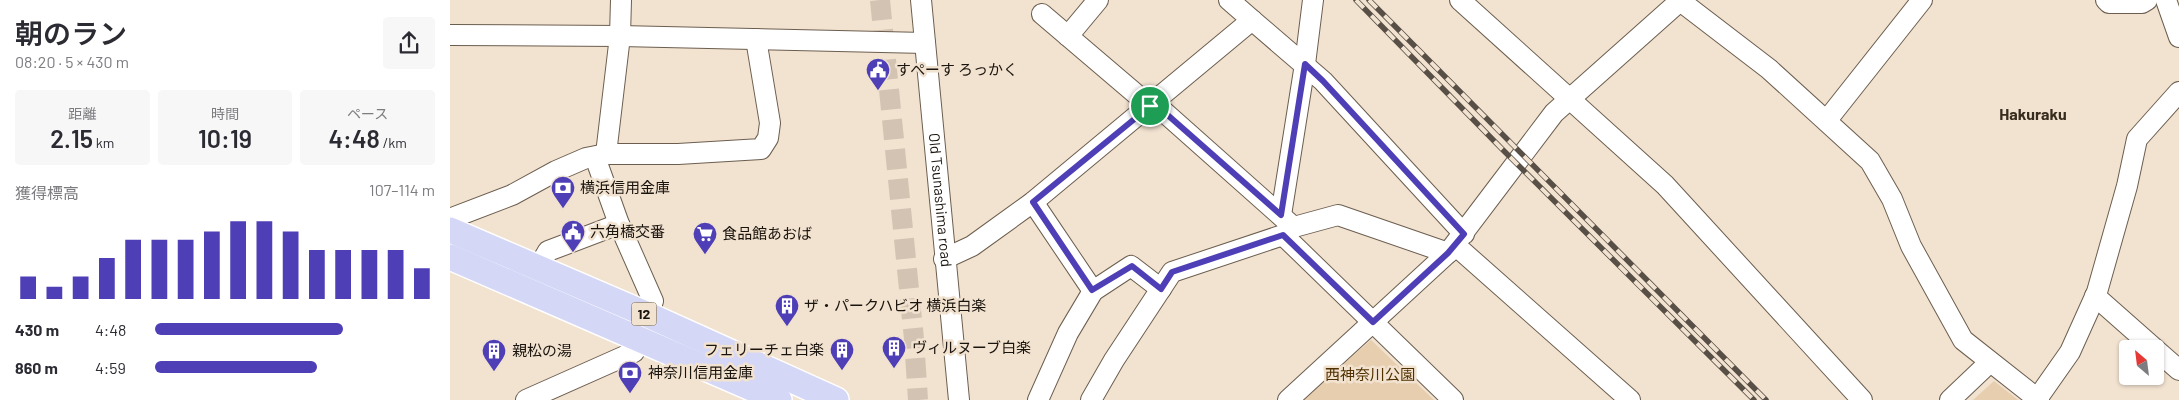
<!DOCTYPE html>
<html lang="ja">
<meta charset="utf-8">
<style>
body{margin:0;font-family:Barlow,"Noto Sans JP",sans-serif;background:#f7f7f7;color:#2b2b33;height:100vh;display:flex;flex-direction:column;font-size:19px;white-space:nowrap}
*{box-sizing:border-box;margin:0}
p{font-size:16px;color:#7c7c81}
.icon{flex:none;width:28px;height:28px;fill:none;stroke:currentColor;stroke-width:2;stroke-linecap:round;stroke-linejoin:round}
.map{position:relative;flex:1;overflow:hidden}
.panel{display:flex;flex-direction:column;background:#fff;width:450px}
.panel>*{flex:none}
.needle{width:32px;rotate:332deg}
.buttons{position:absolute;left:1669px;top:340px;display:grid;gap:10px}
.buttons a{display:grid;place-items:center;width:45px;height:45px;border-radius:5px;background:#fff;box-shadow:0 1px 4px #0004;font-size:25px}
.pin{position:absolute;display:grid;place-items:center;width:42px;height:42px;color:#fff;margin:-21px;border:2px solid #fff;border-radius:50%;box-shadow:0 1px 5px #0007}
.round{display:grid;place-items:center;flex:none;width:52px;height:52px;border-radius:5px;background:#f7f7f7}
.overview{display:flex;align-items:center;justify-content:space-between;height:85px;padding:0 15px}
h1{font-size:28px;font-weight:600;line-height:38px}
.stats{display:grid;grid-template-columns:repeat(3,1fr);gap:8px;height:85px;padding:5px 15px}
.stats div{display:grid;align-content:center;border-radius:5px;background:#f7f7f7;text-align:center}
.stats b{font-size:25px;font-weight:600}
.stats small{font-size:14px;font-weight:400}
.stats p{font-size:14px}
.chart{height:140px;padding:10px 15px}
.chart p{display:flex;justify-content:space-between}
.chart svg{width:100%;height:90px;margin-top:5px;stroke:#4e3fb7;stroke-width:6}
ul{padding:0 15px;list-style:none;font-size:16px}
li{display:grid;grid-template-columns:80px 60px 1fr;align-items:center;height:38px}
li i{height:12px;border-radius:6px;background:#4e3fb7}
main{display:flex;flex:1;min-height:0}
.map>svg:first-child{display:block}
</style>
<main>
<section class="panel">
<div class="overview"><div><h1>朝のラン</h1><p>08:20 · 5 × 430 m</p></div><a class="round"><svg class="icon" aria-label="share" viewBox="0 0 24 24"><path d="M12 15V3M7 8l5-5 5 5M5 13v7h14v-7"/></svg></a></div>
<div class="stats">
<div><p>距離</p><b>2.15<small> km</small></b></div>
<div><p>時間</p><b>10:19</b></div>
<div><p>ペース</p><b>4:48<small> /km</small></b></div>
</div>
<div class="chart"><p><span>獲得標高</span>107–114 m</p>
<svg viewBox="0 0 160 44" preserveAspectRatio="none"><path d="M5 44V33M15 44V38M25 44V33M35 44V24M45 44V15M55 44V15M65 44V15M75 44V11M85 44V6M95 44V6M105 44V11M115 44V20M125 44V20M135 44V20M145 44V20M155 44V29"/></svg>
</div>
<ul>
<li><b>430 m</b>4:48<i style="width:67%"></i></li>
<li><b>860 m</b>4:59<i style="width:58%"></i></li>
</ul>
</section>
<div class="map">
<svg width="1729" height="400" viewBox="0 0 1729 400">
<rect width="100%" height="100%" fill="#f2e2d0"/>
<g fill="#e7ceaf">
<path d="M921,340L984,400H852Z"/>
<path d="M1544,381L1568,400H1523Z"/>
</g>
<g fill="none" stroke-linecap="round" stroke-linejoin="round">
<path stroke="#d2c3b3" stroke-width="20" stroke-dasharray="20 10" stroke-linecap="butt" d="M430,0L464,339L468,400"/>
<defs>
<g id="minor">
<path id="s1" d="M471,0L509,400"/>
<path d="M1010,0L1215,185L1412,400"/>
<path d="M1229,0L1319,69L1420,161L1442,199L1461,246L1513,340L1589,400"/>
<path d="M1656,0L1659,3H1692L1697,0"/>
<path d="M1716,0L1729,37"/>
<path d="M592,14L700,106"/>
<path d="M802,20L873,81L1014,234"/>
<path d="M0,35L170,36L475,43"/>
<path d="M618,36L648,0"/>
<path d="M704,103L839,223"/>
<path d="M1377,120L1472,0"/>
<path d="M156,154L170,36L171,0"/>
<path d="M145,157L169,224L203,301L198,315"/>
<path d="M583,202L643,291"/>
<path d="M831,215L855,64L863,0"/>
<path d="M0,221L2,218L62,195L106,171L136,158L156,154H228L311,149L318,138L320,123L306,39"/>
<path d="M833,235L1003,400"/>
<path d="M1005,245L1180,400"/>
<path d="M494,259L522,246L583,202L802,20L779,0"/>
<path d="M88,268L98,251L169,224"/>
<path d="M1645,296L1705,349"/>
<path d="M1705,349L1729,370"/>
<path d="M1587,399L1620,352L1647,292L1677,186L1687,139L1729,92"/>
<path d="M76,400L184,352L190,340"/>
<path d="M588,400L618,333L643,291L681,266L711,289"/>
<path d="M641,400L664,360L722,272L833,235L844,227L888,215L998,253"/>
<path d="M838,400L998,253L1104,113L1231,0"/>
<path d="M1500,400L1540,362"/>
</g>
<g id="major">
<path d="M0,230L198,315L386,400"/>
<path d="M0,257L329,400"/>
</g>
</defs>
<use href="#minor" stroke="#6c5e4f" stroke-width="22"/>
<use href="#major" stroke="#fff" stroke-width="28"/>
<use href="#minor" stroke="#fff" stroke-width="20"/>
<use href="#major" stroke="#d5d7f7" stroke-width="25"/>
<defs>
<g id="rail">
<path d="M906,0L1052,149L1304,400"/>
<path d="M919,0L1316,400"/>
</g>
</defs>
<use href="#rail" stroke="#584f46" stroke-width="5.5"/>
<use href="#rail" stroke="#f2e2d0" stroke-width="4" stroke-dasharray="11" stroke-linecap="butt"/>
</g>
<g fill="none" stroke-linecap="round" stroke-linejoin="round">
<defs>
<path id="route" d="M855,64L873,81L1014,234L998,253L923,322L833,235L722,272L711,289L682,266L642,290L583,202L704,103L831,215Z"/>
</defs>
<use href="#route" stroke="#fff" stroke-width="10"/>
<use href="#route" stroke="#4e3fb7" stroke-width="6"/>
</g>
<defs>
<symbol id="civic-pin" viewBox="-11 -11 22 30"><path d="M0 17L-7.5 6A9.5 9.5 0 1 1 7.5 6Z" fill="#4e3fb7" stroke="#f2e2d0"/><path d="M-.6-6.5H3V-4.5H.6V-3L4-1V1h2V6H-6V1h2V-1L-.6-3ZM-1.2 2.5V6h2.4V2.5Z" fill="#fff"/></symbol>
<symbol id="bank-pin" viewBox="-11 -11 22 30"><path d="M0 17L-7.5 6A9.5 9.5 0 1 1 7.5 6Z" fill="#4e3fb7" stroke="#f2e2d0"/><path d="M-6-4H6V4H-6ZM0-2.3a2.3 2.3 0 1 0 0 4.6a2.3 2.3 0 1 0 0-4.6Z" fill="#fff"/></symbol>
<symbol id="supermarket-pin" viewBox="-11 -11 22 30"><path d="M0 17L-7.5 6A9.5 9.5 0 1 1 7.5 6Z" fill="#4e3fb7" stroke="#f2e2d0"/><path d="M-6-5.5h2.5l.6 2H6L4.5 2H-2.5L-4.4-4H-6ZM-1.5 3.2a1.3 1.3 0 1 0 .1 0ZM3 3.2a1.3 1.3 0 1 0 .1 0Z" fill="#fff"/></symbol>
<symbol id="building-pin" viewBox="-11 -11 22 30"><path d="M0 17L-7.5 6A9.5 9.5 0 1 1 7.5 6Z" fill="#4e3fb7" stroke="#f2e2d0"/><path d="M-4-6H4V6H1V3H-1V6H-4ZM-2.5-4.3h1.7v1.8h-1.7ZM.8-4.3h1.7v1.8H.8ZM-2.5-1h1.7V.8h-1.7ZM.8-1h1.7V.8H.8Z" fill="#fff"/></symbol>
</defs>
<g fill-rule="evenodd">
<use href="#civic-pin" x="414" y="56" width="28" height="38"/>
<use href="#bank-pin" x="99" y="174" width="28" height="38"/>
<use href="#civic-pin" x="109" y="218" width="28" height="38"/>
<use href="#supermarket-pin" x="241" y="220" width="28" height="38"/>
<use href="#building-pin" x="323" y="292" width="28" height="38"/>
<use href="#building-pin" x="430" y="334" width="28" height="38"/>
<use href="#building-pin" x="378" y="336" width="28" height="38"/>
<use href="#building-pin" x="30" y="337" width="28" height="38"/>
<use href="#bank-pin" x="166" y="359" width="28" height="38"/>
</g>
<g text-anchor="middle" stroke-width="5" stroke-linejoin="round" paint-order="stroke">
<rect fill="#f2e2d0" stroke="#5b5248" stroke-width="1" x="181.5" y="302.5" width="25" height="23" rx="4"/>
<g font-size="14" font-weight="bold" fill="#1a140e">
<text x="194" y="319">12</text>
</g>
<g font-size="15" fill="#1a140e" stroke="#f2e2d0" text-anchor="start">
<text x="446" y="75">すぺーす ろっかく</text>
<text x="130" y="193">横浜信用金庫</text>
<text x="140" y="237">六角橋交番</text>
<text x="272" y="239">食品館あおば</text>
<text x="354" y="311">ザ・パークハビオ 横浜白楽</text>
<text x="462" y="353">ヴィルヌーブ白楽</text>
<text x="374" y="355" text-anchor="end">フェリーチェ白楽</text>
<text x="62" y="356">親松の湯</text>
<text x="198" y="378">神奈川信用金庫</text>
</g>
<g font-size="15" fill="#1a140e" stroke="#f2e2d0">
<text dy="5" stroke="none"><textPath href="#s1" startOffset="201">Old Tsunashima road</textPath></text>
</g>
<g font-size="15" fill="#4f3101" stroke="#f2e2d0">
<text x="920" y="380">西神奈川公園</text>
</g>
<g font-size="16" font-weight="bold" fill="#382c1e" stroke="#f2e2d0">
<text x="1583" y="120">Hakuraku</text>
</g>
</g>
</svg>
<div class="buttons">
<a><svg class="needle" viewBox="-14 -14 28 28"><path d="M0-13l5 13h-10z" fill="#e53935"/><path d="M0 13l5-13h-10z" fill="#7c7c81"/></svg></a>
</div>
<div class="pin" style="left:700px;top:106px;background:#1e9e55"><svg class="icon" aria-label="arrive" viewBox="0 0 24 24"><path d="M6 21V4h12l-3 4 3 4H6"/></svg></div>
</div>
</main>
